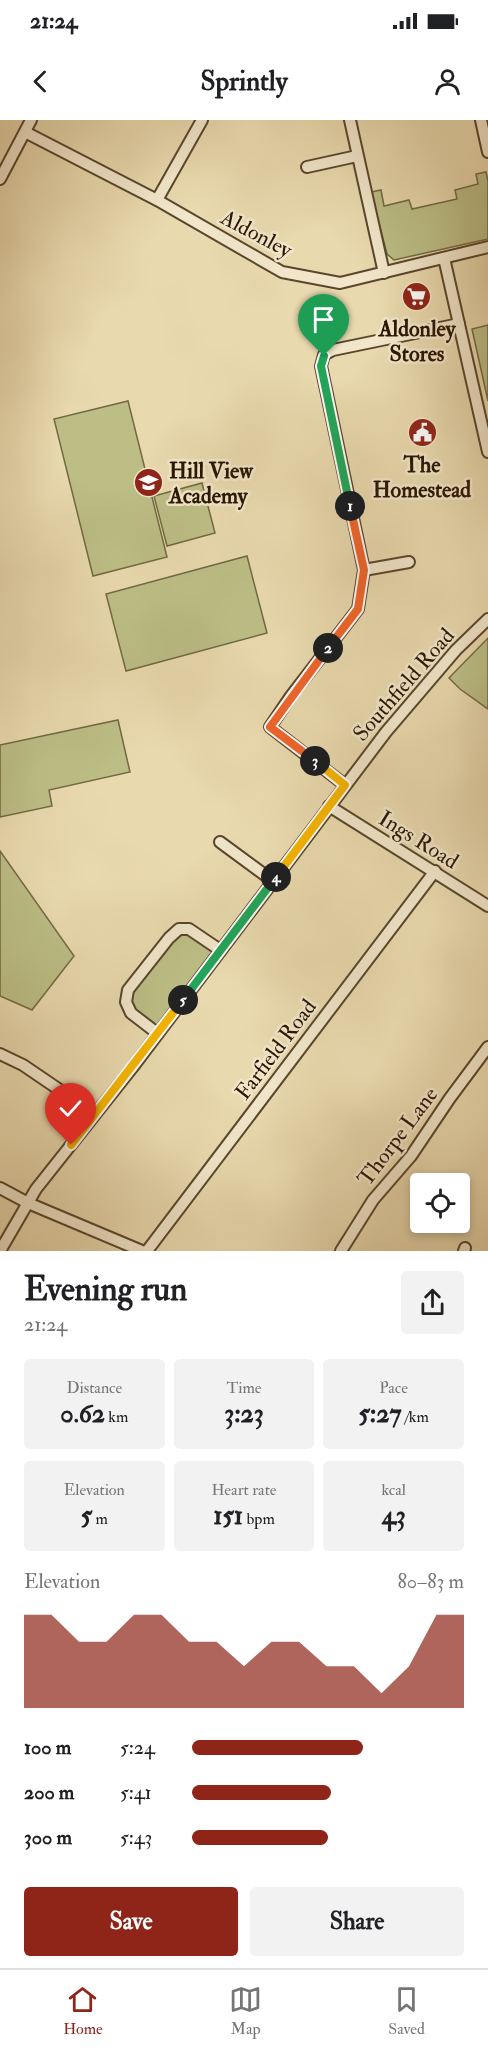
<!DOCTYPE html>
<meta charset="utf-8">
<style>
body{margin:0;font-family:"IM FELL Double Pica",serif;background:#f2f2f2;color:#202124;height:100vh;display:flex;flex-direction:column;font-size:22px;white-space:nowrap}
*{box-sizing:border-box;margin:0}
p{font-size:20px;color:#757577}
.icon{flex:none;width:33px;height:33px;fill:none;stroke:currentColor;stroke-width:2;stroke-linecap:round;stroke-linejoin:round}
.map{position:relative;height:1131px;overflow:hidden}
.sheet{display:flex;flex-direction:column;background:#fff;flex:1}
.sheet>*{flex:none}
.buttons{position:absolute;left:410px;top:1053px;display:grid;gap:12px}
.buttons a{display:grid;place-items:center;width:60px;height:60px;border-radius:6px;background:#fff;box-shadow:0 3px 9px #0003;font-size:30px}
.pin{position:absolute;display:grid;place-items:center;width:51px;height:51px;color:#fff;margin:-62px -26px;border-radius:50% 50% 50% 0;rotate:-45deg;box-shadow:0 0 6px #0007}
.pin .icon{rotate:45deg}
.km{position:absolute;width:30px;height:30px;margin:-15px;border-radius:50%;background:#222;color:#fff;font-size:16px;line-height:30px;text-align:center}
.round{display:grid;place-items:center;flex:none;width:63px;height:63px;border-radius:6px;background:#f2f2f2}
.summary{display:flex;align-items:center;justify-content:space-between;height:102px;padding:0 24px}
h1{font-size:33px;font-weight:700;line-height:45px}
.metrics{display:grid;grid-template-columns:repeat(3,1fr);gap:9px;height:102px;padding:6px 24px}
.metrics div{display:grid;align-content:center;border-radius:6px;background:#f2f2f2;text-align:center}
.metrics b{font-size:26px;font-weight:700}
.metrics small{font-size:16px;font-weight:400}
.metrics p{font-size:16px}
.chart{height:168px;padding:12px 24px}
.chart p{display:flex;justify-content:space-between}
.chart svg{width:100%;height:108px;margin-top:6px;fill:#8f2418;opacity:.7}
.action{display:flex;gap:12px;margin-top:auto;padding:12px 24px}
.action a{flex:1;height:69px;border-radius:6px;background:#8f2418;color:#fff;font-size:24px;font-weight:700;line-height:69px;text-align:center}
.action a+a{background:#f2f2f2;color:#202124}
ul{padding:0 24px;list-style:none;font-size:20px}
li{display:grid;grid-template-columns:96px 72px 1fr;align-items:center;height:45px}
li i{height:15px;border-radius:8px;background:#8f2418}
.status{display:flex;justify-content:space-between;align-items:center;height:42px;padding:0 30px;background:#fff;direction:ltr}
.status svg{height:16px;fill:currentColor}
header{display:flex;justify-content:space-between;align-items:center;height:78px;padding:0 24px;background:#fff;font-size:27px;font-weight:700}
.tab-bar{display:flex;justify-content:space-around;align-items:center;height:84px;border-top:2px solid #e0e0e0;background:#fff;font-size:16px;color:#757577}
.tab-bar a{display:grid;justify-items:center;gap:3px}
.tab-bar .selected{color:#8f2418}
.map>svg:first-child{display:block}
</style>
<div class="status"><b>21:24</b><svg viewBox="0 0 49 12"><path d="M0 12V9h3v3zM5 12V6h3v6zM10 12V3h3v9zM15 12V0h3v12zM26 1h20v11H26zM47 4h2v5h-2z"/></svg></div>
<header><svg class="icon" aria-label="back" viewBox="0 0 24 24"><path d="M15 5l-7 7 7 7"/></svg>Sprintly<svg class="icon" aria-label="person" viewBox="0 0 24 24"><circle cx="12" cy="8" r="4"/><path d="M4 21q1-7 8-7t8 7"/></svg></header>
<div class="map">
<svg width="488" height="1131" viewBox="0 0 488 1131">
<rect width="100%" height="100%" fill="#e9d9ae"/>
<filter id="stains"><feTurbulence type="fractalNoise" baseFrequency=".00333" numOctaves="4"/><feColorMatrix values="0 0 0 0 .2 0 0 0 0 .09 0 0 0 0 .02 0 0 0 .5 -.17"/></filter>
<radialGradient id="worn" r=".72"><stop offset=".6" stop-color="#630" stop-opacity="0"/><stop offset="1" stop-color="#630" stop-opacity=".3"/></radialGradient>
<g fill="#bcbe86" stroke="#726a43" stroke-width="1.5">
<path d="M486,52L488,61V119L394,140L387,134L371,72L381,70L384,86L409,80L412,89L457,79L455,70L478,64L476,54Z"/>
<path d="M488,205V281L472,209Z"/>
<path d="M128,281L167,437L93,456L54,299Z"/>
<path d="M202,363L215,413L167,426L154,376Z"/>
<path d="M247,436L267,513L126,551L106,474Z"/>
<path d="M488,518V589L460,569L449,558Z"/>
<path d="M118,600L130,652L49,670L52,686L0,697V625Z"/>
<path d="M0,731L74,836L32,890L0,876Z"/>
<path d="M179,809L220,830L155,915L131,893L128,870Z"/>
</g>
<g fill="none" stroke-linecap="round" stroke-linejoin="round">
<defs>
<g id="street">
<path d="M350,0L384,153"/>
<path d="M481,0L488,32"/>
<path d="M25,12L157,80L282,152L340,163L488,127"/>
<path d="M307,47L357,36"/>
<path d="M0,59L31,0"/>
<path d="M157,80L202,0"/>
<path d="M444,138L488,332"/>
<path d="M364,450L409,442"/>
<path d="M345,665L270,607L291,576L358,489L364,450L321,246L324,235L333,230L459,204"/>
<path d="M329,686L488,786"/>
<path d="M220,722L273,761"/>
<path d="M157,913L131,893L126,882L128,870L169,818L179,809H189L220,830"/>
<path d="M0,934L23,945L95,994"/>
<path d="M0,1068L28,1083L142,1131"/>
<path d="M0,1131L36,1069L132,948L386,612L456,530L488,499"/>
<path d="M147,1131L435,751"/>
<path d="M341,1131L373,1080L411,1036L450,978L488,927"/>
<path d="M464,1131L465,1128"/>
</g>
</defs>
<use href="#street" stroke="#59462c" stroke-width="14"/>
<use href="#street" stroke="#f1e6ca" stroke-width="10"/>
</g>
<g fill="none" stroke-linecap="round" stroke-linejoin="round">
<defs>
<path id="split-1" d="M324,236L321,246L350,386"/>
<path id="split-2" d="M328,528L358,489L364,450L350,386"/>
<path id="split-3" d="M315,641L270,607L328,528"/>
<path id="split-4" d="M276,757L345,665L315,641"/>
<path id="split-5" d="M183,880L276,757"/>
<path id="split-6" d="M71,1025L183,880"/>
</defs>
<use href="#split-1" stroke="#fff" stroke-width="12"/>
<use href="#split-2" stroke="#fff" stroke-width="12"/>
<use href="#split-3" stroke="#fff" stroke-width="12"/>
<use href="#split-4" stroke="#fff" stroke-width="12"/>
<use href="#split-5" stroke="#fff" stroke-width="12"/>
<use href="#split-6" stroke="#fff" stroke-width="12"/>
<use href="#split-1" stroke="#22a559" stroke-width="8"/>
<use href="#split-2" stroke="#f0652b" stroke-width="8"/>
<use href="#split-3" stroke="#f0652b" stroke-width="8"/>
<use href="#split-4" stroke="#f5b400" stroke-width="8"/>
<use href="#split-5" stroke="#22a559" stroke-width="8"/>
<use href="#split-6" stroke="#f5b400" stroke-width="8"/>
</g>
<defs>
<symbol id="supermarket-disc" viewBox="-11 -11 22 22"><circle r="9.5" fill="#8f2418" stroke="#f1e6ca"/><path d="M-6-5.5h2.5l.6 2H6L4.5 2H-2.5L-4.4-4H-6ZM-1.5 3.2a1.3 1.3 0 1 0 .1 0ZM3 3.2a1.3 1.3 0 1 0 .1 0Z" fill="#fff"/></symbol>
<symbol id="civic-disc" viewBox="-11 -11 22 22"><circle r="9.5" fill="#8f2418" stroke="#f1e6ca"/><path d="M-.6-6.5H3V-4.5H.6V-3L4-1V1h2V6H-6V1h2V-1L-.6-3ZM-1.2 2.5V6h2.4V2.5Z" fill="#fff"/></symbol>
<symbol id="school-disc" viewBox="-11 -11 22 22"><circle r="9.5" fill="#8f2418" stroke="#f1e6ca"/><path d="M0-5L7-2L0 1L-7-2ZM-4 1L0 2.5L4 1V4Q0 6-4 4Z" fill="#fff"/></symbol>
</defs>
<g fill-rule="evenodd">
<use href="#supermarket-disc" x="400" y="160" width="33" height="33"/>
<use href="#civic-disc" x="406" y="296" width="33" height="33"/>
<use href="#school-disc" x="132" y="346" width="33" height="33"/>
</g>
<g text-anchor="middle" stroke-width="5" stroke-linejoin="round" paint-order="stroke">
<g font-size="22" fill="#291500" stroke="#f1e6ca">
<text transform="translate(257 113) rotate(28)" y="8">Aldonley</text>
<text transform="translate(403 564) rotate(-49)" y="8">Southfield Road</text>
<text transform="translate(419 719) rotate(32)" y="8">Ings Road</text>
<text transform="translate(275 929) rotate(-53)" y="8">Farfield Road</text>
<text transform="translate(397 1016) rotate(-53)" y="8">Thorpe Lane</text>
</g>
<g font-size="22" font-weight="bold" fill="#291500" stroke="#f1e6ca">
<text x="417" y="216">Aldonley<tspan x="417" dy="25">Stores</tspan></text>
<text x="422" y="352">The<tspan x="422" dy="25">Homestead</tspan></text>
<text x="169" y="358" text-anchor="start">Hill View<tspan x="169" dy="25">Academy</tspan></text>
</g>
</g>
<rect width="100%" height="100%" filter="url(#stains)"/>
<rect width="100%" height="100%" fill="url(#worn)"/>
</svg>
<div class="buttons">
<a><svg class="icon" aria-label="locate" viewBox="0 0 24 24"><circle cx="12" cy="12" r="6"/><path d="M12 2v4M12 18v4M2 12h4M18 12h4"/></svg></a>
</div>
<div class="pin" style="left:324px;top:236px;background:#1e9e55"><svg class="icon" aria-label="arrive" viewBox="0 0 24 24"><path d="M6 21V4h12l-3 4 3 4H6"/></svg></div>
<div class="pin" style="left:71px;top:1025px;background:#d93025"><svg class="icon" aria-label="check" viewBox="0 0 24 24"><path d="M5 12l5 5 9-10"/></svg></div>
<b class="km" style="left:350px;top:386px">1</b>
<b class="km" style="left:328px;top:528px">2</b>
<b class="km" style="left:315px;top:641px">3</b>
<b class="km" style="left:276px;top:757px">4</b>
<b class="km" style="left:183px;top:880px">5</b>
</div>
<section class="sheet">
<div class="summary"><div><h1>Evening run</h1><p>21:24</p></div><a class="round"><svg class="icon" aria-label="share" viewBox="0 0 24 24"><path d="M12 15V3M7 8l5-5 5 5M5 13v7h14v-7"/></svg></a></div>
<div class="metrics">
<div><p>Distance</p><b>0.62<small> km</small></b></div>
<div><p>Time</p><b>3:23</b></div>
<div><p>Pace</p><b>5:27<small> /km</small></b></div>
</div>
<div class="metrics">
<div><p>Elevation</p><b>5<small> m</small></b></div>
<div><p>Heart rate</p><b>151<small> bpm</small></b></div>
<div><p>kcal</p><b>43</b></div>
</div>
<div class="chart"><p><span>Elevation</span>80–83 m</p>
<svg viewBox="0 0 160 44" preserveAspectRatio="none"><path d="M0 44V6L10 6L20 17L30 17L40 6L50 6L60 17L70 17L80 27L90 17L100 17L110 27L120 27L130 38L140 27L150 6L160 6V44z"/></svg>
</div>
<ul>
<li><b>100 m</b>5:24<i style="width:63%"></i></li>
<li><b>200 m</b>5:41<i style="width:51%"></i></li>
<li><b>300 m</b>5:43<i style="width:50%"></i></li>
</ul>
<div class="action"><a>Save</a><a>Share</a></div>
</section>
<nav class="tab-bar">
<a class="selected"><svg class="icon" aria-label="home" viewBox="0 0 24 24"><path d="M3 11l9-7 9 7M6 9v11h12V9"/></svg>Home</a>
<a><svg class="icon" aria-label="map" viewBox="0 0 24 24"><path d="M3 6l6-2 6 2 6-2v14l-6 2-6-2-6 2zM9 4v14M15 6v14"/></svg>Map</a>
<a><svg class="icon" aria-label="saved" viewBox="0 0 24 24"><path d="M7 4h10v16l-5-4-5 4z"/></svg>Saved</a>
</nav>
